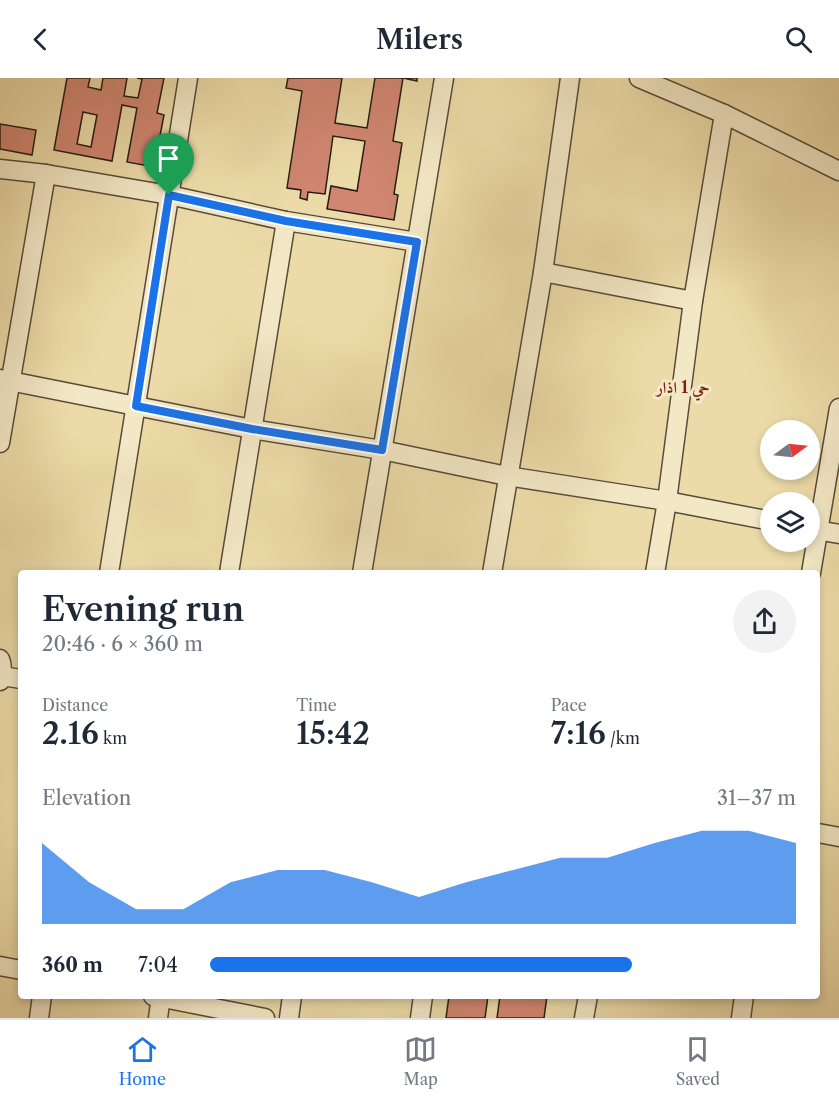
<!DOCTYPE html>
<meta charset="utf-8">
<style>
body{margin:0;font-family:"Libre Caslon Text",Amiri,serif;background:#f2f2f3;color:#1f2937;height:100vh;display:flex;flex-direction:column;font-size:22px;white-space:nowrap}
*{box-sizing:border-box;margin:0}
p{font-size:20px;color:#747a83}
.icon{flex:none;width:33px;height:33px;fill:none;stroke:currentColor;stroke-width:2;stroke-linecap:round;stroke-linejoin:round}
.map{position:relative;flex:1;overflow:hidden}
.side{position:absolute;left:18px;top:492px;width:802px;height:429px;display:flex;flex-direction:column;background:#fff;border-radius:6px;box-shadow:0 3px 9px #0003}
.side>*{flex:none}
.needle{width:39px;rotate:75deg}
.tools{position:absolute;left:760px;top:342px;display:grid;gap:12px}
.tools a{display:grid;place-items:center;width:60px;height:60px;border-radius:50%;background:#fff;box-shadow:0 3px 9px #0003;font-size:30px}
.pin{position:absolute;display:grid;place-items:center;width:51px;height:51px;color:#fff;margin:-62px -26px;border-radius:50% 50% 50% 0;rotate:-45deg;box-shadow:0 0 6px #0007}
.pin .icon{rotate:45deg}
.round{display:grid;place-items:center;flex:none;width:63px;height:63px;border-radius:32px;background:#f2f2f3}
.summary{display:flex;align-items:center;justify-content:space-between;height:102px;padding:0 24px}
h1{font-size:33px;font-weight:600;line-height:45px}
.metrics{display:grid;grid-template-columns:repeat(3,1fr);gap:9px;height:102px;padding:6px 24px}
.metrics div{display:grid;align-content:center}
.metrics b{font-size:30px;font-weight:600}
.metrics small{font-size:16px;font-weight:400}
.metrics p{font-size:16px}
.chart{height:168px;padding:12px 24px}
.chart p{display:flex;justify-content:space-between}
.chart svg{width:100%;height:108px;margin-top:6px;fill:#1a73e8;opacity:.7}
ul{padding:0 24px;list-style:none;font-size:20px}
li{display:grid;grid-template-columns:96px 72px 1fr;align-items:center;height:45px}
li i{height:15px;border-radius:8px;background:#1a73e8}
header{display:flex;justify-content:space-between;align-items:center;height:78px;padding:0 24px;background:#fff;font-size:27px;font-weight:600}
.dock{display:flex;justify-content:space-around;align-items:center;height:84px;border-top:2px solid #e0e1e3;background:#fff;font-size:16px;color:#747a83}
.dock a{display:grid;justify-items:center;gap:3px}
.dock .on{color:#1a73e8}
.map>svg:first-child{display:block}
</style>
<header><svg class="icon" aria-label="back" viewBox="0 0 24 24"><path d="M15 5l-7 7 7 7"/></svg>Milers<svg class="icon" aria-label="search" viewBox="0 0 24 24"><circle cx="10" cy="10" r="6"/><path d="M15 15l6 6"/></svg></header>
<div class="map">
<svg width="839" height="940" viewBox="0 0 839 940">
<rect width="100%" height="100%" fill="#ecdba8"/>
<filter id="stains"><feTurbulence type="fractalNoise" baseFrequency=".00333" numOctaves="4"/><feColorMatrix values="0 0 0 0 .2 0 0 0 0 .09 0 0 0 0 .02 0 0 0 .5 -.17"/></filter>
<radialGradient id="worn" r=".72"><stop offset=".6" stop-color="#630" stop-opacity="0"/><stop offset="1" stop-color="#630" stop-opacity=".3"/></radialGradient>
<g fill="#d08671" stroke="#251c14" stroke-width="1.5" fill-rule="evenodd">
<path d="M67,0H90L88,9L101,12L103,0H127L124,18L138,20L142,1L137,0H164L157,35L164,37L154,89L127,84L137,30L122,27L112,83L54,72ZM83,34L97,37L91,69L77,66Z"/>
<path d="M288,0H342L335,45L367,50L375,0H417V3L403,0L393,63L402,65L394,116L398,117L394,142L327,131L331,108L357,113L365,63L333,58L325,116L308,114L307,122L300,120L301,112L287,110L302,13L286,10Z"/>
<path d="M0,46L36,52L32,77L0,71Z"/>
<path d="M449,918H488L485,940H446Z"/>
<path d="M500,918H547L544,940H497Z"/>
</g>
<g fill="none" stroke-linecap="round" stroke-linejoin="round">
<defs>
<g id="street">
<path d="M639,0L724,36"/>
<path d="M0,91L46,96"/>
<path d="M543,194L693,223"/>
<path d="M0,301L252,351L382,372L507,398L667,423L771,443"/>
<path d="M0,365L46,96L169,117L286,143L417,164"/>
<path d="M810,451L839,456"/>
<path d="M109,495L188,0"/>
<path d="M229,495L286,143"/>
<path d="M362,495L444,0"/>
<path d="M492,495L543,194L570,0"/>
<path d="M655,495L667,423L693,223L724,36L839,93"/>
<path d="M811,495L839,330"/>
<path d="M0,581C3,588 2,596 0,603"/>
<path d="M2,598L21,601"/>
<path d="M818,755L839,759"/>
<path d="M0,888L21,892"/>
<path d="M153,918L265,940"/>
<path d="M39,940L42,918"/>
<path d="M158,940L161,918"/>
<path d="M289,940L292,918"/>
<path d="M420,940L423,918"/>
<path d="M584,940L588,918"/>
<path d="M741,940L744,918"/>
</g>
</defs>
<use href="#street" stroke="#574c39" stroke-width="21"/>
<use href="#street" stroke="#f3e8c6" stroke-width="18"/>
</g>
<g fill="none" stroke-linecap="round" stroke-linejoin="round">
<defs>
<path id="route" d="M169,117L286,143L417,164L382,372L252,351L136,328Z"/>
</defs>
<use href="#route" stroke="#fff" stroke-width="12"/>
<use href="#route" stroke="#1a73e8" stroke-width="8"/>
</g>
<g text-anchor="middle" stroke-width="6" stroke-linejoin="round" paint-order="stroke">
<g font-size="16" font-weight="bold" fill="#7a1f14" stroke="#f3e8c6">
<text x="683" y="315">حي 1 اذار</text>
</g>
</g>
<rect width="100%" height="100%" filter="url(#stains)"/>
<rect width="100%" height="100%" fill="url(#worn)"/>
</svg>
<div class="tools">
<a><svg class="needle" viewBox="-14 -14 28 28"><path d="M0-13l5 13h-10z" fill="#e53935"/><path d="M0 13l5-13h-10z" fill="#747a83"/></svg></a>
<a><svg class="icon" aria-label="layers" viewBox="0 0 24 24"><path d="M12 4l9 5-9 5-9-5zM3 14l9 5 9-5"/></svg></a>
</div>
<div class="pin" style="left:169px;top:117px;background:#1e9e55"><svg class="icon" aria-label="arrive" viewBox="0 0 24 24"><path d="M6 21V4h12l-3 4 3 4H6"/></svg></div>
<section class="side">
<div class="summary"><div><h1>Evening run</h1><p>20:46 · 6 × 360 m</p></div><a class="round"><svg class="icon" aria-label="share" viewBox="0 0 24 24"><path d="M12 15V3M7 8l5-5 5 5M5 13v7h14v-7"/></svg></a></div>
<div class="metrics">
<div><p>Distance</p><b>2.16<small> km</small></b></div>
<div><p>Time</p><b>15:42</b></div>
<div><p>Pace</p><b>7:16<small> /km</small></b></div>
</div>
<div class="chart"><p><span>Elevation</span>31–37 m</p>
<svg viewBox="0 0 160 44" preserveAspectRatio="none"><path d="M0 44V11L10 27L20 38L30 38L40 27L50 22L60 22L70 27L80 33L90 27L100 22L110 17L120 17L130 11L140 6L150 6L160 11V44z"/></svg>
</div>
<ul>
<li><b>360 m</b>7:04<i style="width:72%"></i></li>
</ul>
</section>
</div>
<nav class="dock">
<a class="on"><svg class="icon" aria-label="home" viewBox="0 0 24 24"><path d="M3 11l9-7 9 7M6 9v11h12V9"/></svg>Home</a>
<a><svg class="icon" aria-label="map" viewBox="0 0 24 24"><path d="M3 6l6-2 6 2 6-2v14l-6 2-6-2-6 2zM9 4v14M15 6v14"/></svg>Map</a>
<a><svg class="icon" aria-label="saved" viewBox="0 0 24 24"><path d="M7 4h10v16l-5-4-5 4z"/></svg>Saved</a>
</nav>
